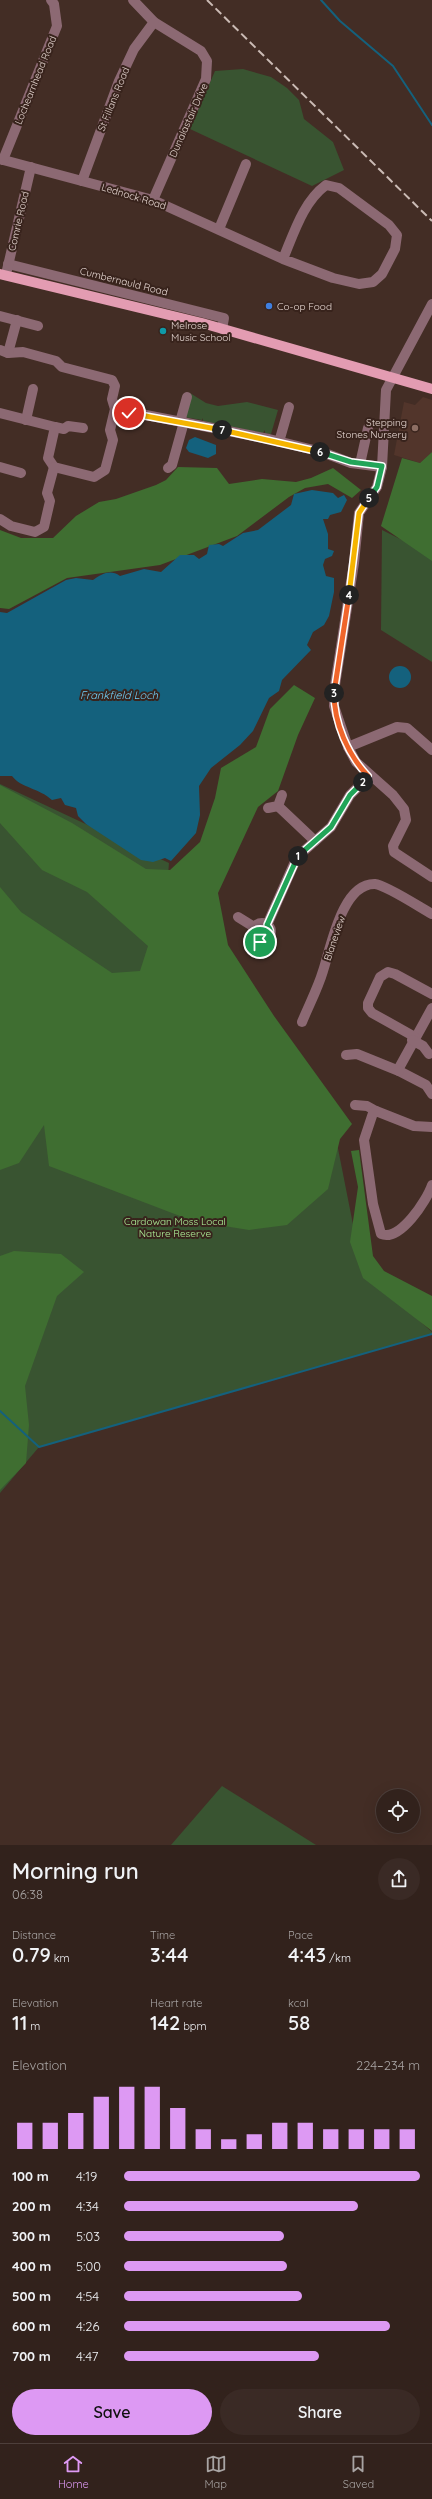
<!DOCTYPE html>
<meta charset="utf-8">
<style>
body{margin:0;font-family:Quicksand,sans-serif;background:#3a2a25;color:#f1f3f6;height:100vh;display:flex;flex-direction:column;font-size:15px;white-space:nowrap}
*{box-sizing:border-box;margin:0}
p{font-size:13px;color:#a8a4a3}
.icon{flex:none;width:22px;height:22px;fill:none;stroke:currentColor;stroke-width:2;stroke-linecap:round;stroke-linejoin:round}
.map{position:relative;height:1845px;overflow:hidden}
.sheet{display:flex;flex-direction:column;background:#32221c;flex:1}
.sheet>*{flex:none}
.buttons{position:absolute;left:376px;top:1789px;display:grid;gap:8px}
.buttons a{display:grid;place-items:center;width:44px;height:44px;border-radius:50%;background:#32221c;box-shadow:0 4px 16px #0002,0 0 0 1px #4d3f3b;font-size:20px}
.pin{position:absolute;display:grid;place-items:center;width:34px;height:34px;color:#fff;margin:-17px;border:2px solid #fff;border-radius:50%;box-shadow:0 1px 4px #0007}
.km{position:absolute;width:20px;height:20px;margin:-10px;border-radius:50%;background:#222;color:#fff;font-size:11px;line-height:20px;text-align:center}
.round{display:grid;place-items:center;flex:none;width:42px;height:42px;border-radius:21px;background:#3a2a25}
.head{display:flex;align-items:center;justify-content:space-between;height:68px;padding:0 12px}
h1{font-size:22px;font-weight:600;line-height:30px}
.stats{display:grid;grid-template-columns:repeat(3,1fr);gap:6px;height:68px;padding:4px 12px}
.stats div{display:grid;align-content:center}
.stats b{font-size:20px;font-weight:600}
.stats small{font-size:11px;font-weight:400}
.stats p{font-size:11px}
.chart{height:112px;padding:8px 12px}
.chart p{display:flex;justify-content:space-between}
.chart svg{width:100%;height:72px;margin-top:4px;stroke:#dd99f3;stroke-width:6}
.action{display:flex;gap:8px;margin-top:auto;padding:8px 12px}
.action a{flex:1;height:46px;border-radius:24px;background:#dd99f3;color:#111;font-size:16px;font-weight:600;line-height:46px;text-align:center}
.action a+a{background:#3a2a25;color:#f1f3f6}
ul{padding:0 12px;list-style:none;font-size:13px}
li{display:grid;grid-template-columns:64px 48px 1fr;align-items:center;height:30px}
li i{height:10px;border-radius:5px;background:#dd99f3}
.tabs{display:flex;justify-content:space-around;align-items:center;height:56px;border-top:1px solid #4d3f3b;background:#32221c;font-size:11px;color:#a8a4a3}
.tabs a{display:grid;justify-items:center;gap:2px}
.tabs .active{color:#dd99f3}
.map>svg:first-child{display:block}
</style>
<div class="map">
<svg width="432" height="1845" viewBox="0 0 432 1845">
<rect width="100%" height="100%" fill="#432d25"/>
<path fill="#52352b" d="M423,397L432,400V452L420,463L394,455L404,402L415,405Z"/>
<g fill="#395431">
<path d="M243,69L271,77L287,88L299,100L304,119L333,142L344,170L312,186L190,129L215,71Z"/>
<path d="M190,393L206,403L218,406L247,402L278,410L271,434L265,433V430L263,433L203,421V418L202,420L184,417Z"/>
<path d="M382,530L432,555V662L381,630Z"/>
<path d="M0,784L169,863L164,922L328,1098L362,1270L432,1332V1334L39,1447L0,1493Z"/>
<path d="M222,1786L316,1845H171Z"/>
</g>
<g fill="#3f6e31">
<path d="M432,452V561L381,526L402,458L420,463Z"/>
<path d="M178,467L217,468L229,484L262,479L296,482L311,478L333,468L361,490L352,498L328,484L305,488L289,497L237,536L160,565L67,578L9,609L0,608V530L21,538H53L76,516L99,502L116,499L156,485L166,480Z"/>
<path d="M294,685L315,698L298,735L278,791L258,807L218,893L228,945L274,1016L352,1124L340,1139L328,1189L287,1225L249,1230L193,1221L49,1166L44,1125L19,1163L0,1170V887L21,912L112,973L140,971L148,946L87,892L42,870L0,823V785L72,823L146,869L170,870L200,842L215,798L221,768L256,747L270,709Z"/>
<path d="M359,1150L373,1256L384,1271L432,1296V1331L363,1278L350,1242L358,1187L351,1151Z"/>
<path d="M14,1251L61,1254L84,1272L57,1296L25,1386L29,1425L26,1463L0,1490V1256Z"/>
</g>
<g fill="#14617d">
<path d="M195,437L216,445V454L208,458L189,452L186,448L189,440Z"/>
<path d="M312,490L333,493L338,498L344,495L347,500L341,512L330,515L328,519H323L328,534V549L334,551L332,556L325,559L323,565L326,576L334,578V592L329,616L324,625L313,632L307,645L311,650L282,680L279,691L269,698L253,731L240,745L211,768L199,786L200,815L196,833L171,861L165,858L153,862L141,860L86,824L78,816L76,808L65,805L61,798L52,800C39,788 21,788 12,776H0V612L7,613L66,580L76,578L93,580C102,574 110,569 120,576L144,569L161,572L180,555H194L199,559L207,554L209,545L219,544L223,546L243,533L258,530L291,505L294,494Z"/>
<circle cx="400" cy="677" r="11"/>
</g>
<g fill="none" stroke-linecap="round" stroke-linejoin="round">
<g stroke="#14617d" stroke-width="2">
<path d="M321,0L340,21L393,66L432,125"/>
<path d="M0,1411L39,1447L432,1334"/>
</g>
<g stroke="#8c6973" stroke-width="10">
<path d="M133,0L154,22L201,51L207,61L206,79L153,200"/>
<path d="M0,159L153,200L283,259L333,278L359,284L373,282L382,274L395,249L397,235L389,225L339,188L326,185C303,202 294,233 283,259"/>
<path d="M3,160L57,26L54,4L51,0"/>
<path d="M82,181L119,81L134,49L154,22"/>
<path d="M219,229L246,164"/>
<path d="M8,264L224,318L222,329"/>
<path d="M7,270L31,167"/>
<path d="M432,304L386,390L382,467L377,487L359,513L354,563L335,685L334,706L348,747L356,762L393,795L404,809L406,820L393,846L394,852L432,877"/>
<path d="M0,316L38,326"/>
<path d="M0,350L8,353L23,352L56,361L62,367L112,380L115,386L112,399L115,409L110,430L113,440L105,470L94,477L54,467L48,458L55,427L0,413"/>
<path d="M8,353L17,320"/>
<path d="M115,409L269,439L322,452L351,463L382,467"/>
<path d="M26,420L33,389"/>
<path d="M180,422L187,397"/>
<path d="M55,427L64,429L68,426L83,428"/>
<path d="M279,442L289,407"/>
<path d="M360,464L368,428"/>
<path d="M0,467L21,473"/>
<path d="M168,468L172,465L184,422"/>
<path d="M0,519L11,526L35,532L44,527L50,501L47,493L54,467"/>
<path d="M348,747L397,727L407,728L432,750"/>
<path d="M278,806L315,841"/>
<path d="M268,808L278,806L282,795"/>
<path d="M238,917L254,927"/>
<circle cx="262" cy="932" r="9"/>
<path d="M267,925L297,857L331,827L350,795L369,776"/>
<path d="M432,1008L399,1068V1071L426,1085L432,1094"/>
<path d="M302,1022C309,1005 318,988 323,971C331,947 342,883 375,884C386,885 421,908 432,914"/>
<path d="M415,1037L372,1013L368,1008V1003L380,977L388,972L395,974L432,994"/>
<path d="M412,1040L423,1046L429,1054"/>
<path d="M346,1055L357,1054L399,1071"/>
<path d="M355,1105L367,1106L376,1111"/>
<path d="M432,1127L414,1126L376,1111L373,1113L364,1140L373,1204L381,1234C400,1242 427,1200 432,1185"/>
</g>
<path stroke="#e39cb2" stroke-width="10" d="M0,274L202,323L432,389"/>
<path stroke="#cbbbb5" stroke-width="2" stroke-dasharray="8 4" stroke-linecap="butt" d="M207,0L432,221"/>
</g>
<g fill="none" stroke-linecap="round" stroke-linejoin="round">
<defs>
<path id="split-1" d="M260,942C270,941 274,933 267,925L298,856"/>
<path id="split-2" d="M298,856L331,827L350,795L363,782"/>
<path id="split-3" d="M334,693C334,723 348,755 368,776L363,782"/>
<path id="split-4" d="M334,693L349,595"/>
<path id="split-5" d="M349,595L359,513L369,498"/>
<path id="split-6" d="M320,452L351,462L382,466L377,487L369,498"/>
<path id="split-7" d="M222,430L320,452"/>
<path id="split-8" d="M129,413L222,430"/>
</defs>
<use href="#split-1" stroke="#fff" stroke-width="8"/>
<use href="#split-2" stroke="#fff" stroke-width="8"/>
<use href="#split-3" stroke="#fff" stroke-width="8"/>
<use href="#split-4" stroke="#fff" stroke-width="8"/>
<use href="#split-5" stroke="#fff" stroke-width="8"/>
<use href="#split-6" stroke="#fff" stroke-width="8"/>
<use href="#split-7" stroke="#fff" stroke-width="8"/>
<use href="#split-8" stroke="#fff" stroke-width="8"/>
<use href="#split-1" stroke="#22a559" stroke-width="5"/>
<use href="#split-2" stroke="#22a559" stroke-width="5"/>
<use href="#split-3" stroke="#f0652b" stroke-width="5"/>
<use href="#split-4" stroke="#f0652b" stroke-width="5"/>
<use href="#split-5" stroke="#f5b400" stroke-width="5"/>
<use href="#split-6" stroke="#22a559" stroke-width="5"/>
<use href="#split-7" stroke="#f5b400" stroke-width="5"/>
<use href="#split-8" stroke="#f5b400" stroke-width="5"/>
</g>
<circle fill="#3f7fe0" stroke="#38231c" stroke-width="1.5" cx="269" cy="306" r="4"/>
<circle fill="#0f9aa8" stroke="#38231c" stroke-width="1.5" cx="163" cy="331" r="4"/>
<circle fill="#8d6e63" stroke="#38231c" stroke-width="1.5" cx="415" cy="428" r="4"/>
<g text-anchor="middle" stroke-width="4" stroke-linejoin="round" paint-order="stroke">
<g font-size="10" fill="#e5d6d1" stroke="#38231c">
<text transform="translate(35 80) rotate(-68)" y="4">Lochearnhead Road</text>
<text transform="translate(113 99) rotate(-68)" y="4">St Fillans Road</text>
<text transform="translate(188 120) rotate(-66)" y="4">Dunalastair Drive</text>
<text transform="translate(134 196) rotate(17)" y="4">Lednock Road</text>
<text transform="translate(18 221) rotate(-77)" y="4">Comrie Road</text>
<text transform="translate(124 281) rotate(14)" y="4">Cumbernauld Road</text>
<text transform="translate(334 938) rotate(-71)" y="4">Blaneview</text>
</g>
<g font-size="10" fill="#e5d6d1" stroke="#38231c" text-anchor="start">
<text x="277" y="310">Co-op Food</text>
<text x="171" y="329">Melrose<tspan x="171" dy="12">Music School</tspan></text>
<text x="407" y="426" text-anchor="end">Stepping<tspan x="407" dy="12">Stones Nursery</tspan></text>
</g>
<g font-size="10" fill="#aff29a" stroke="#38231c">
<text x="175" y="1225">Cardowan Moss Local<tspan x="175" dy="12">Nature Reserve</tspan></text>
</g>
<g font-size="11" font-style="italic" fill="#71d1fa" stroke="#38231c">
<text x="119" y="699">Frankfield Loch</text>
</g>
</g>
</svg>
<div class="buttons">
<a><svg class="icon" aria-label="locate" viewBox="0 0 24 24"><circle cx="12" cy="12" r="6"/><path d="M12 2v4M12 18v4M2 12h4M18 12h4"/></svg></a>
</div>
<div class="pin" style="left:260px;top:942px;background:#1e9e55"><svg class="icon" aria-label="arrive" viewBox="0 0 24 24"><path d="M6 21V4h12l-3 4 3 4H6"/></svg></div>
<div class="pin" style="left:129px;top:413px;background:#d93025"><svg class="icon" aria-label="check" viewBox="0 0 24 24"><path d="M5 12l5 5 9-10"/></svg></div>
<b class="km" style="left:298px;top:856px">1</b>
<b class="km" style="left:363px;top:782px">2</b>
<b class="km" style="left:334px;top:693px">3</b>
<b class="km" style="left:349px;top:595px">4</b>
<b class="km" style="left:369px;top:498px">5</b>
<b class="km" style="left:320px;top:452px">6</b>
<b class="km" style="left:222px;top:430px">7</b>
</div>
<section class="sheet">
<div class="head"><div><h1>Morning run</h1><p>06:38</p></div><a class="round"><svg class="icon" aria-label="share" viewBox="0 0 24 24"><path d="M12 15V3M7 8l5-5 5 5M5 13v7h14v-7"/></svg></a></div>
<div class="stats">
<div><p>Distance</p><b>0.79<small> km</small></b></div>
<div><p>Time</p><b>3:44</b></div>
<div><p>Pace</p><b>4:43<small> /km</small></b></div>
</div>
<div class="stats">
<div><p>Elevation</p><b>11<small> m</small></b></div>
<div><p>Heart rate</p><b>142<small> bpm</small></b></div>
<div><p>kcal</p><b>58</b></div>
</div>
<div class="chart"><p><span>Elevation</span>224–234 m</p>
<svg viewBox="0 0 160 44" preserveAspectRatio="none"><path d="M5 44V28M15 44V28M25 44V22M35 44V12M45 44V6M55 44V6M65 44V19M75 44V32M85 44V38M95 44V35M105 44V28M115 44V28M125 44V32M135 44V32M145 44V32M155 44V32"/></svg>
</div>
<ul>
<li><b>100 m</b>4:19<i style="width:100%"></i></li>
<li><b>200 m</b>4:34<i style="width:79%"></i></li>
<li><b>300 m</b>5:03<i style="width:54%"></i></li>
<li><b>400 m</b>5:00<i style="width:55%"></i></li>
<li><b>500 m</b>4:54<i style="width:60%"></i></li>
<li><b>600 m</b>4:26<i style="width:90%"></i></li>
<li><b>700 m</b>4:47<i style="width:66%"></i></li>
</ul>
<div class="action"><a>Save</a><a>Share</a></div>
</section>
<nav class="tabs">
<a class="active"><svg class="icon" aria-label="home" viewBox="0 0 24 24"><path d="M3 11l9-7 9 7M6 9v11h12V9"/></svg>Home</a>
<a><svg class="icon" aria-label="map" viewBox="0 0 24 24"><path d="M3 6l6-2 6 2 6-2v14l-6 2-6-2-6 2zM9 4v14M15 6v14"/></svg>Map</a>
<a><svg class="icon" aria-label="saved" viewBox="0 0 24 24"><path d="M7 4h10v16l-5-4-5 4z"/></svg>Saved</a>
</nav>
